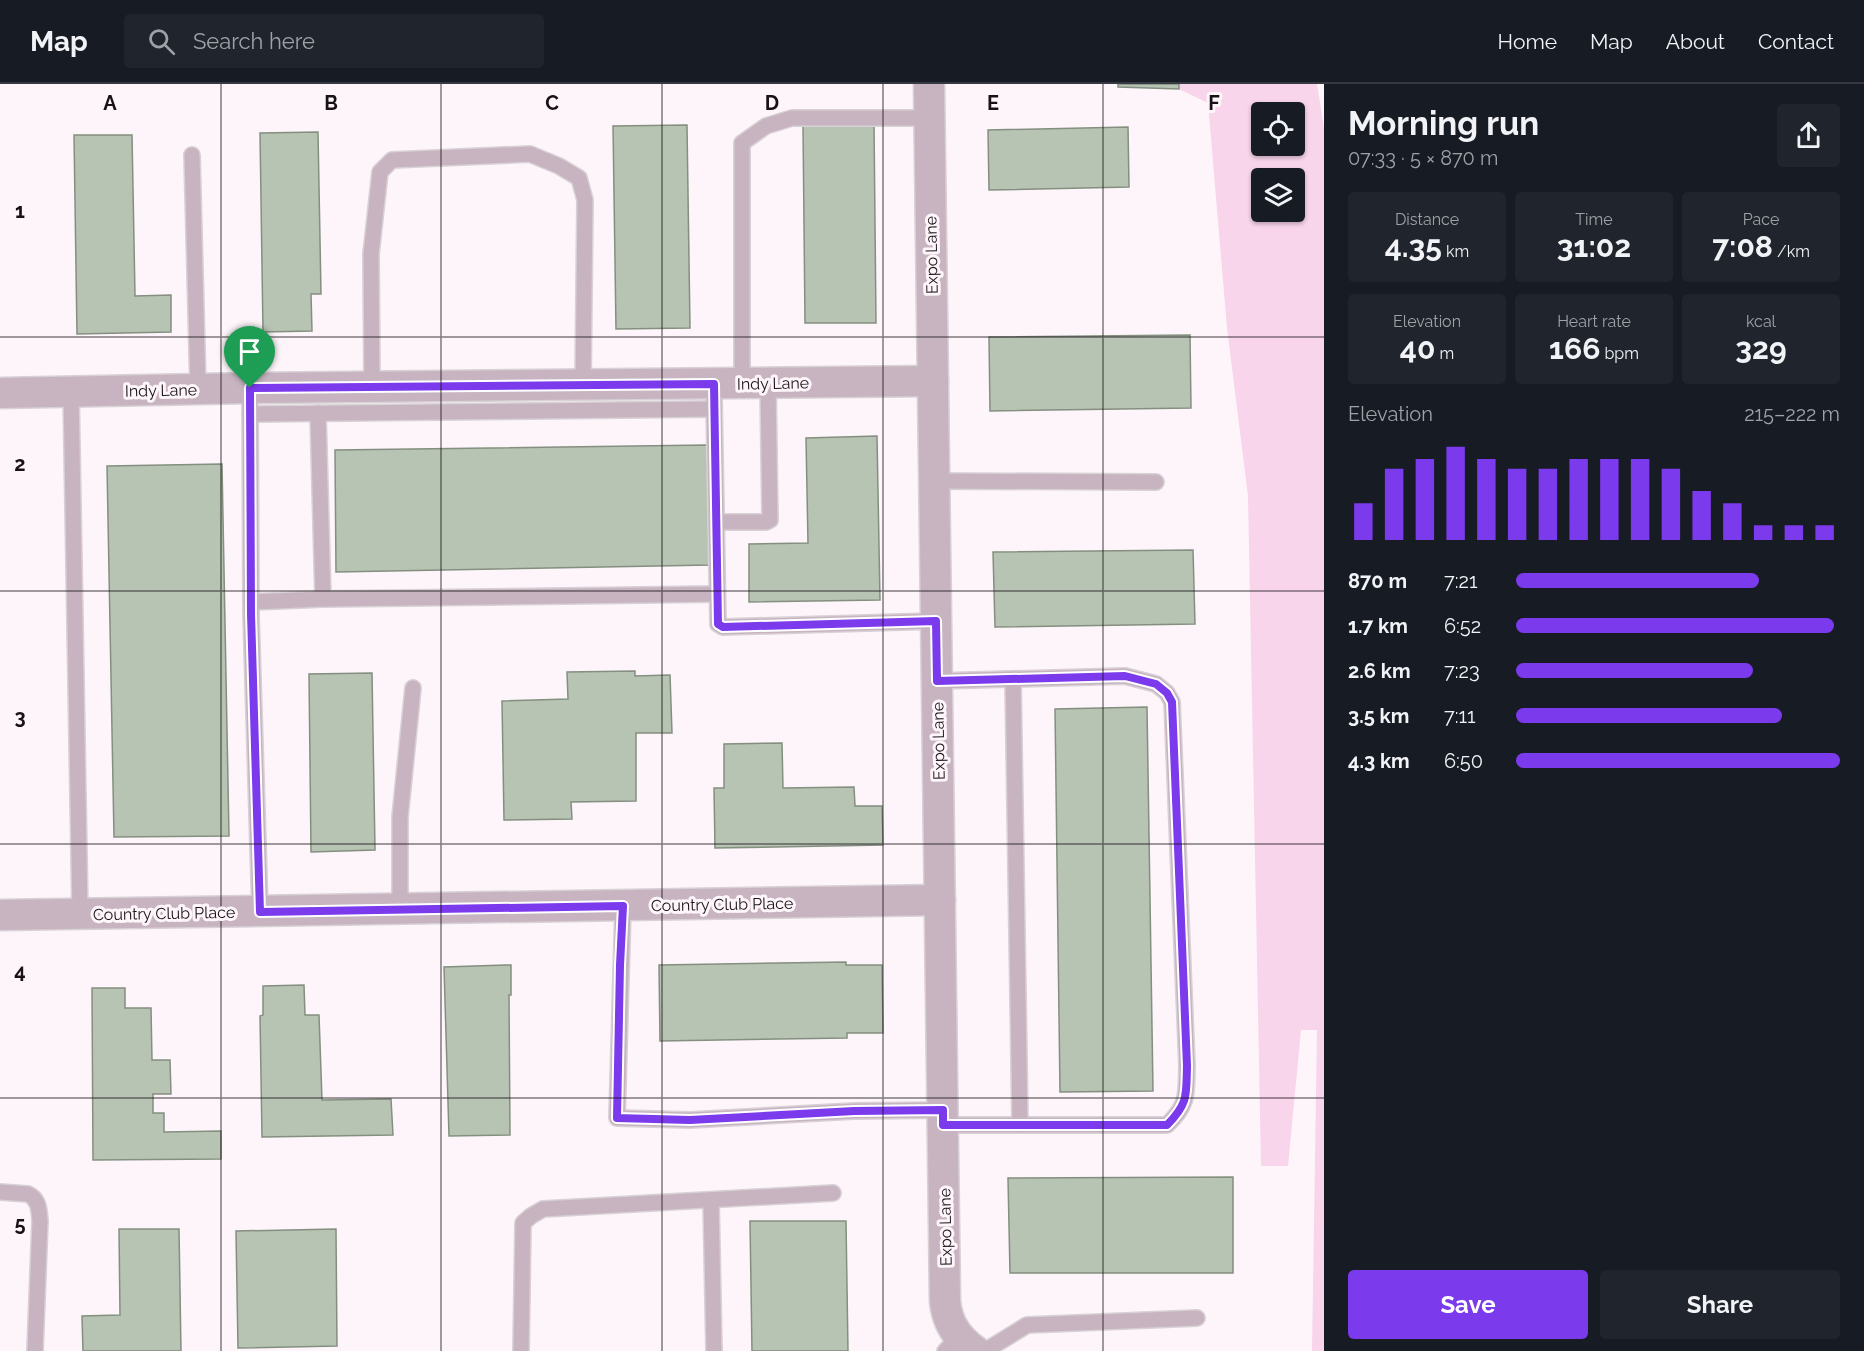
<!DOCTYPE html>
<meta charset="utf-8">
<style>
body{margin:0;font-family:Raleway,sans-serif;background:#20242c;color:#f1f3f6;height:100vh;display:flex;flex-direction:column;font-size:22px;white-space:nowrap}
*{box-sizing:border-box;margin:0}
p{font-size:20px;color:#9ea1a6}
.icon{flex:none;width:33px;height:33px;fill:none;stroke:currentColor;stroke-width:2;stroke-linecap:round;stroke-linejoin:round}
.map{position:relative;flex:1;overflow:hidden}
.panel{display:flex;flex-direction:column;background:#171b24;width:540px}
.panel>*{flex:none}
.controls{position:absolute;left:1251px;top:18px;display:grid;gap:12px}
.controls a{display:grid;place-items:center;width:54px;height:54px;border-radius:6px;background:#171b24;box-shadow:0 2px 4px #0004;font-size:30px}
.pin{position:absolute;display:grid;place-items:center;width:51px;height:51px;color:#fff;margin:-62px -26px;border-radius:50% 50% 50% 0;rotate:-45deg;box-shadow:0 0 6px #0007}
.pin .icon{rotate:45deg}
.round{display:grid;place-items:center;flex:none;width:63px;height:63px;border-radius:6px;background:#20242c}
.head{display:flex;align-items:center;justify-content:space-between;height:102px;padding:0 24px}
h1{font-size:33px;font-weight:700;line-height:45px}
.stats{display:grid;grid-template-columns:repeat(3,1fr);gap:9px;height:102px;padding:6px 24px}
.stats div{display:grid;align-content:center;border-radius:6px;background:#20242c;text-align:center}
.stats b{font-size:30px;font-weight:700}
.stats small{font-size:16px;font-weight:400}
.stats p{font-size:16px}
.chart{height:168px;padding:12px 24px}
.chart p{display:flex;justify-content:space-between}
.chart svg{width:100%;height:108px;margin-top:6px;stroke:#7c3aed;stroke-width:6}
.cta{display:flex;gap:12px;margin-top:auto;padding:12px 24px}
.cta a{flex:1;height:69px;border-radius:6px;background:#7c3aed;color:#fff;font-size:24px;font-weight:700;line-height:69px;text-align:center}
.cta a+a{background:#20242c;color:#f1f3f6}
ul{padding:0 24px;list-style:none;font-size:20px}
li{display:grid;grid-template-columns:96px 72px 1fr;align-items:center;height:45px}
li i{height:15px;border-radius:8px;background:#7c3aed}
header{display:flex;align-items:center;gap:36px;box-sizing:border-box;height:84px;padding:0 30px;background:#171b24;border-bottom:2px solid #363941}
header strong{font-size:28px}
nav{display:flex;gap:33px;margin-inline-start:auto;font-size:21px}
.search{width:420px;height:54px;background:#20242c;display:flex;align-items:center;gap:15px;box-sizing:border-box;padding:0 21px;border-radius:6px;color:#9ea1a6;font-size:22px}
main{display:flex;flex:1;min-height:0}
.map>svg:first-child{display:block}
</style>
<header>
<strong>Map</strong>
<div class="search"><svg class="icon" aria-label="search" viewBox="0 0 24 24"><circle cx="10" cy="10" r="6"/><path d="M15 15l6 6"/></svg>Search here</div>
<nav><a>Home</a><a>Map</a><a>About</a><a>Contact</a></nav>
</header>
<main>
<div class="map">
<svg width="1324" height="1267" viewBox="0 0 1324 1267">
<rect width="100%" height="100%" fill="#fdf5fa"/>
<path fill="#f8d5ea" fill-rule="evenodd" d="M1179,0H1317L1324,44V1267H1312L1317,946H1301L1288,1082H1261L1248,412L1227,244L1208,19L1179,5ZM1262,28H1294V62H1262ZM1262,94H1294V128H1262Z"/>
<g fill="#b7c3b3" stroke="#848f80" stroke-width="1.5">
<path d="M1118,0H1179V5L1118,3Z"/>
<path d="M874,40L876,239H805L803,41Z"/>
<path d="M687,41L690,244L616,245L613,42Z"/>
<path d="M1128,43L1129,103L989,106L988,46Z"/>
<path d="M318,48L321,210H311L312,247L263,248L260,49Z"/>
<path d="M74,51H132L135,212L171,211V248L77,250Z"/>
<path d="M1190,251L1191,324L990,327L989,253Z"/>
<path d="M877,352L880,516L749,518V460L808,459L806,354Z"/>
<path d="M707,361L710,481L336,488L335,366Z"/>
<path d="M222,380L229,752L114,753L107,382Z"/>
<path d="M1193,466L1195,540L995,543L993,468Z"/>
<path d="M635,587V592L670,591L672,649H636V717L571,718L572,735L504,736L502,617L568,615L567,588Z"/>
<path d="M372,589L375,766L311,768L309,590Z"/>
<path d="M1147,623L1153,1007L1060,1008L1055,625Z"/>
<path d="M782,659L783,704L854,703L855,722H882L883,761L715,764L714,704H724V660Z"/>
<path d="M846,878V881H882L883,949H847V954L660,957L659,881Z"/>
<path d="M506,881H511V911H509L510,1051L449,1052L444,883Z"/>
<path d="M304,901L305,931H319L322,1016L391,1015L393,1051L262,1053L260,932L263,931V902Z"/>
<path d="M92,904H125V924H151L152,976H170L171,1010H153V1029H164V1048L221,1047V1075L93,1076Z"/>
<path d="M1233,1093V1189H1010L1008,1094Z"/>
<path d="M750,1137H846L848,1267H752Z"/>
<path d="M119,1145H179L181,1267H83L82,1232L120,1231Z"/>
<path d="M336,1145L337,1262L238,1264L236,1147Z"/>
</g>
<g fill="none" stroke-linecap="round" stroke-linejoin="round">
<defs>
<g id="lane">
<path d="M192,71L198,305"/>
<path d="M742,300V59L766,42L792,34H929"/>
<path d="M372,303L371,170L380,88L392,76L530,70L559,82L579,94L585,116L583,302"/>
<path d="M250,304L251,530L260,828"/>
<path d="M71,307L80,830"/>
<path d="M714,316L718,540L723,543L936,537"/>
<path d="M318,329L323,515"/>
<path d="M250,330L714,325"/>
<path d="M934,397L1156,398"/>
<path d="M716,438H766L770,436L768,300"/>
<path d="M251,518L323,515L717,510"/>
<path d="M1013,595L1020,1041"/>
<path d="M937,597L1125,592L1156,600L1167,609L1172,618L1187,982C1186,1010 1189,1020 1167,1041H943"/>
<path d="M623,822L617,1034L690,1036L854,1027L943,1026"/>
<path d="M400,825V733L413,604"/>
<path d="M0,1108L28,1110C39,1115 39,1126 40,1137L35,1267"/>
<path d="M711,1116L714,1267"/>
<path d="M521,1267L523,1139L531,1132L543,1125L833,1109"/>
<path d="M945,1267L959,1253"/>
<path d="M985,1267L1027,1241L1197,1234"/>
</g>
<g id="street">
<path d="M929,0L945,1217C947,1239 957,1254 975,1267"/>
<path d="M0,309L250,304L933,297"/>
<path d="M0,831L940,816"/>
</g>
</defs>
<use href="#lane" stroke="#d8d1d6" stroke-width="18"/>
<use href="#street" stroke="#d8d1d6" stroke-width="33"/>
<use href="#lane" stroke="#c7b4c0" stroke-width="15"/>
<use href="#street" stroke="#c7b4c0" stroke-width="30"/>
</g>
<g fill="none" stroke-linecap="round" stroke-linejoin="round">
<defs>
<path id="route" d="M714,300L718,540L723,543L936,537L937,597L1125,592L1156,600L1167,609L1172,618L1187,982C1186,1010 1189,1019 1167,1041H943V1026L854,1027L690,1036L617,1034L620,881L623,822L260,828L251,530L250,304Z"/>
</defs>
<use href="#route" stroke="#fff" stroke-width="12"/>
<use href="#route" stroke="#7c3aed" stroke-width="8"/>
</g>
<path fill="none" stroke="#181216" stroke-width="1.5" stroke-opacity="0.55" d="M221,0V1267M441,0V1267M662,0V1267M883,0V1267M1103,0V1267M0,253H1324M0,507H1324M0,760H1324M0,1014H1324"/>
<g text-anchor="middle" stroke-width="6" stroke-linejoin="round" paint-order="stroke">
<g font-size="16" fill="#181216" stroke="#fdf5fa">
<text transform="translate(931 171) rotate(-91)" y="6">Expo Lane</text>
<text transform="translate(773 299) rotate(-1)" y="6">Indy Lane</text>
<text transform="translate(161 306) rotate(-1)" y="6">Indy Lane</text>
<text transform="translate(938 657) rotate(-91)" y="6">Expo Lane</text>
<text transform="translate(722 820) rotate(-1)" y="6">Country Club Place</text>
<text transform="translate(164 829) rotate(-1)" y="6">Country Club Place</text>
<text transform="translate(945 1143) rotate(-91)" y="6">Expo Lane</text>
</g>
</g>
<g font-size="20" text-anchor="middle" font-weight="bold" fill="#181216" stroke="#fdf5fa" stroke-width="6" stroke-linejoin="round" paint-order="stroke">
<text x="110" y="26">A</text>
<text x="331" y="26">B</text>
<text x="552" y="26">C</text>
<text x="772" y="26">D</text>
<text x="993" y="26">E</text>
<text x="1214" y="26">F</text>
<text x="20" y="134">1</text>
<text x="20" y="387">2</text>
<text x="20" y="640">3</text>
<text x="20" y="894">4</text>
<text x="20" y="1147">5</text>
</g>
</svg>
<div class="controls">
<a><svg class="icon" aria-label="locate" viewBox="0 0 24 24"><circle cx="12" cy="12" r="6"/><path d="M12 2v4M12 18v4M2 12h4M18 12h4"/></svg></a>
<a><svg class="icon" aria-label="layers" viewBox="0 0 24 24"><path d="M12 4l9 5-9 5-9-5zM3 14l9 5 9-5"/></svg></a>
</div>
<div class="pin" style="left:250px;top:304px;background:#1e9e55"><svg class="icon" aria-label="arrive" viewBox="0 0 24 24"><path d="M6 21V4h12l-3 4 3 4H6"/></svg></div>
</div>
<section class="panel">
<div class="head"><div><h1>Morning run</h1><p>07:33 · 5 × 870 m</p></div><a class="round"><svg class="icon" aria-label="share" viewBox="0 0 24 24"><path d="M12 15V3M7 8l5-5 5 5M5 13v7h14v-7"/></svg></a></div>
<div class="stats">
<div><p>Distance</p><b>4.35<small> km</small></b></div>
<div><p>Time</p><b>31:02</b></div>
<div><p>Pace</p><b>7:08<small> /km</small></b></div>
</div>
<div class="stats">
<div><p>Elevation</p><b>40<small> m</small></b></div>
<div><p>Heart rate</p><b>166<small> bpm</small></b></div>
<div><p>kcal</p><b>329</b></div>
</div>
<div class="chart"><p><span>Elevation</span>215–222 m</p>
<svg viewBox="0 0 160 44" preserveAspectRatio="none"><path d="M5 44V29M15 44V15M25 44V11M35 44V6M45 44V11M55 44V15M65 44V15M75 44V11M85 44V11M95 44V11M105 44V15M115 44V24M125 44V29M135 44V38M145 44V38M155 44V38"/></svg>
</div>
<ul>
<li><b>870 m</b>7:21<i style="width:75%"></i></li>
<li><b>1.7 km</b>6:52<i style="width:98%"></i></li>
<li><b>2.6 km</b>7:23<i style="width:73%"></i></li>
<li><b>3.5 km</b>7:11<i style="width:82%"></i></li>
<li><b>4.3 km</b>6:50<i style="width:100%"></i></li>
</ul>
<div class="cta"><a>Save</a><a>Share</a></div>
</section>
</main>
